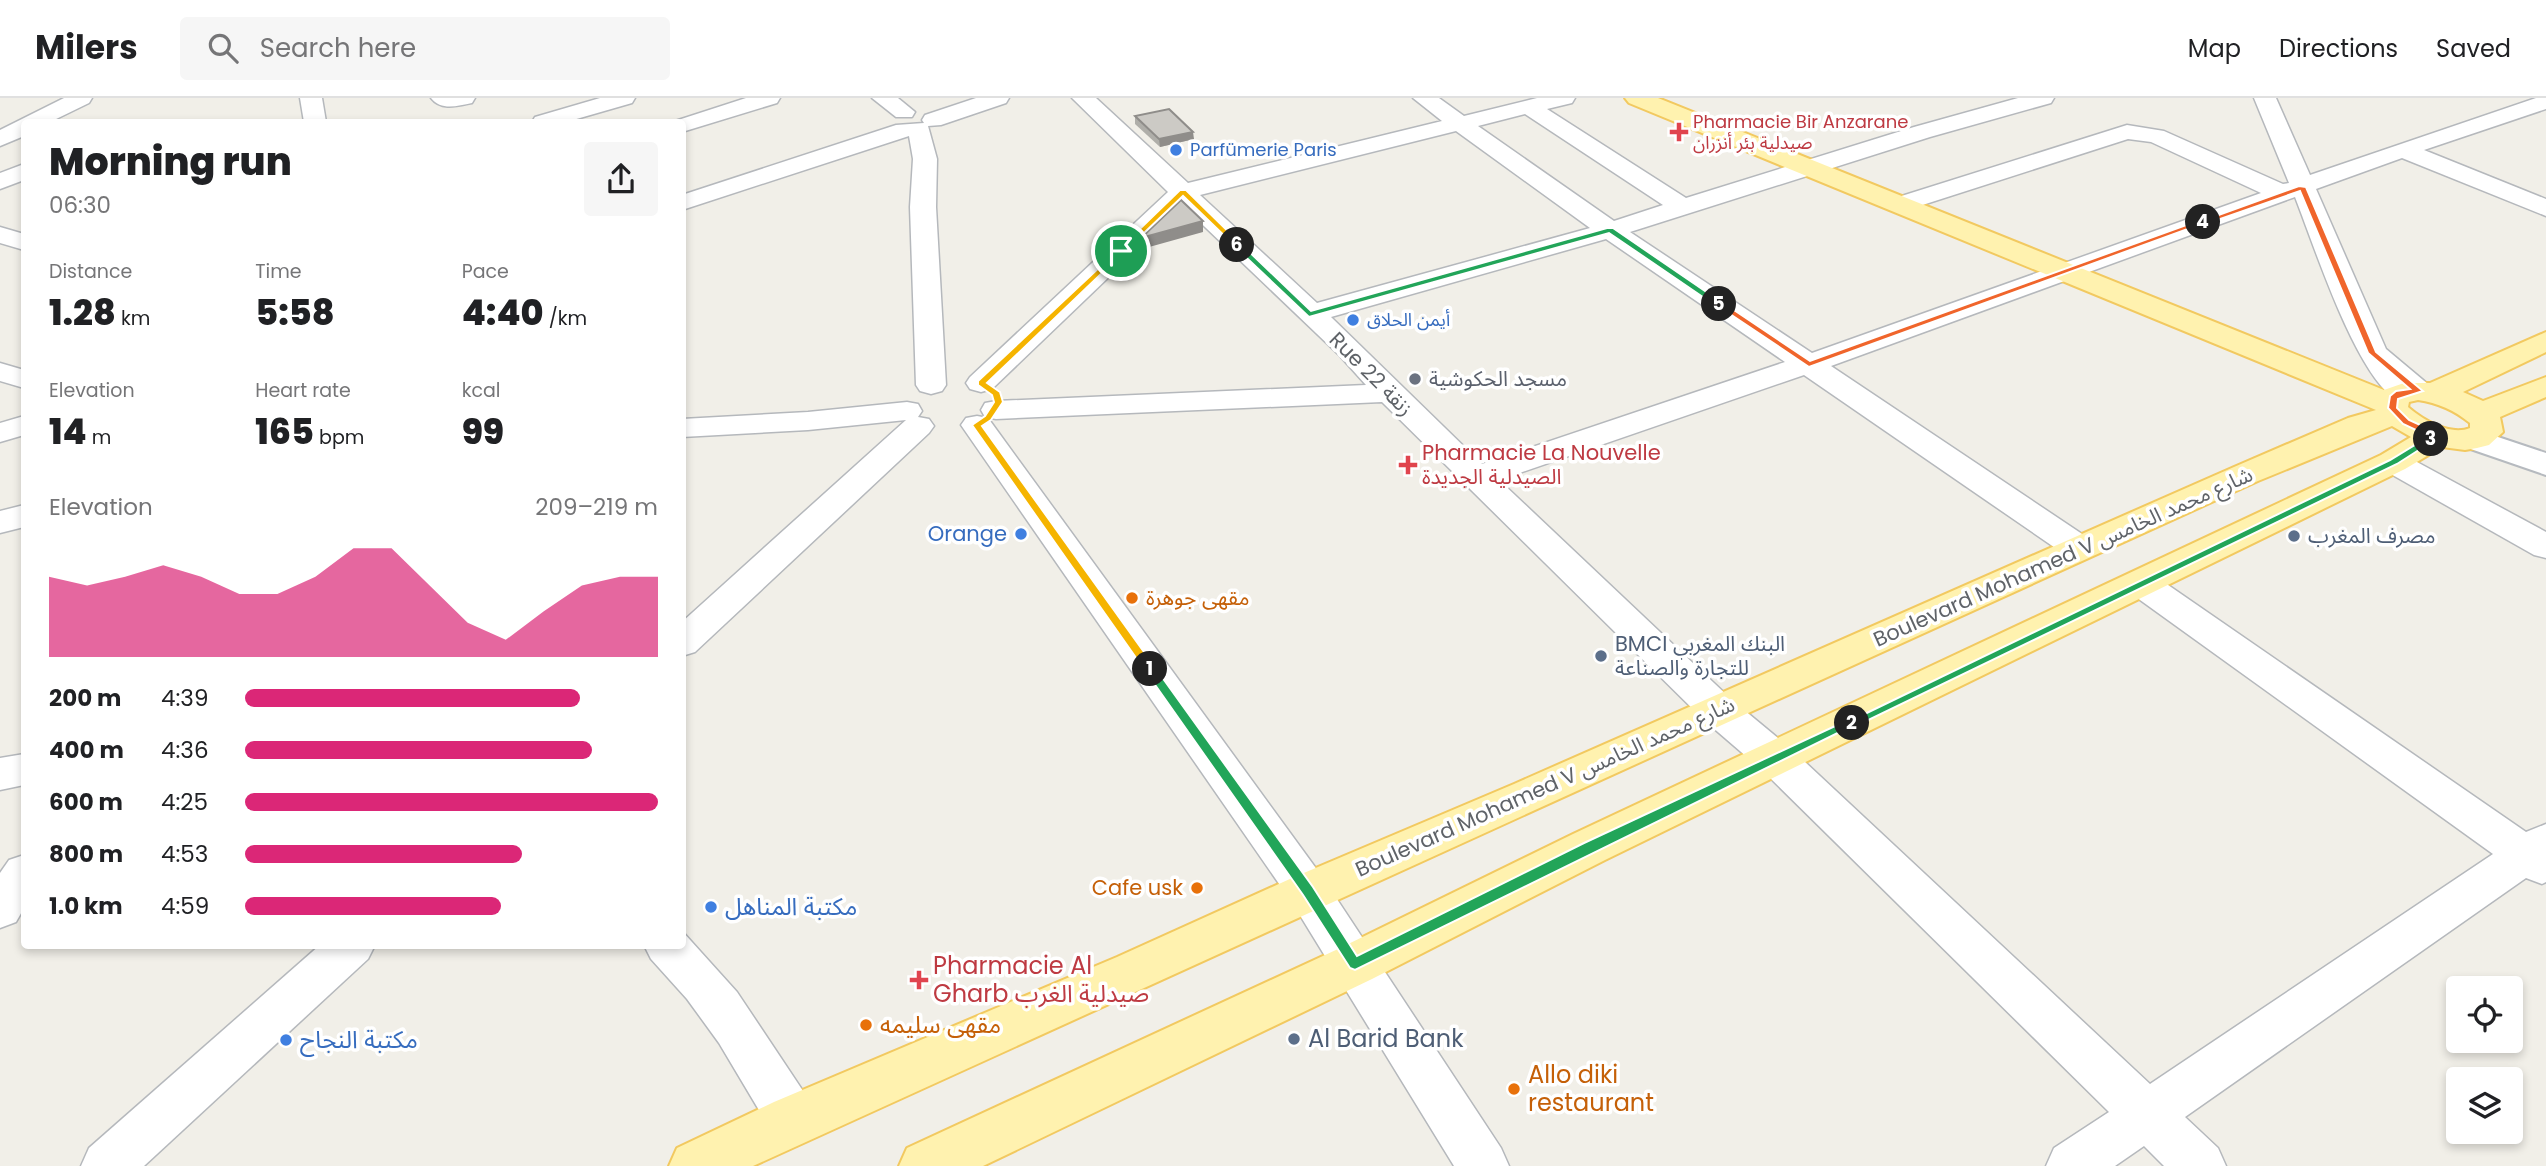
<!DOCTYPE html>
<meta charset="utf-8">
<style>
body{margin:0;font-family:Poppins,"Noto Sans Arabic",sans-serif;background:#f6f6f6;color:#202124;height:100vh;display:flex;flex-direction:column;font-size:26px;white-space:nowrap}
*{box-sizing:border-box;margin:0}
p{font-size:23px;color:#757577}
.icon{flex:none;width:38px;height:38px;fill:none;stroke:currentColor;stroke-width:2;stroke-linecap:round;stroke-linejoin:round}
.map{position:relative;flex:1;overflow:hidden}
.details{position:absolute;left:21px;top:21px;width:665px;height:830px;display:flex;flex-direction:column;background:#fff;border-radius:7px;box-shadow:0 4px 10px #0003}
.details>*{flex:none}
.buttons{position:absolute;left:2446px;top:878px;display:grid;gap:14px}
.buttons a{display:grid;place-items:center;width:77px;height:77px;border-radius:7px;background:#fff;box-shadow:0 4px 10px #0003;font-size:35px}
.pin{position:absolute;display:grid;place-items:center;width:60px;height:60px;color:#fff;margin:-30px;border:4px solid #fff;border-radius:50%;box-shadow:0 2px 7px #0007}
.km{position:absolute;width:35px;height:35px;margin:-18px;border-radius:50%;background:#222;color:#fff;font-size:19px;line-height:35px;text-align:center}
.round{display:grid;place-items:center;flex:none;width:74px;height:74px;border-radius:7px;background:#f6f6f6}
.head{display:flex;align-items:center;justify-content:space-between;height:119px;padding:0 28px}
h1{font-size:38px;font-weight:800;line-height:52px}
.figures{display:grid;grid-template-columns:repeat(3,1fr);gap:10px;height:119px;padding:7px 28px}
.figures div{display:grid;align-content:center}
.figures b{font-size:35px;font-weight:800}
.figures small{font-size:19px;font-weight:400}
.figures p{font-size:19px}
.chart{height:196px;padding:14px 28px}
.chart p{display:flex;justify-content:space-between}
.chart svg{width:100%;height:126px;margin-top:7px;fill:#db2777;opacity:.7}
ul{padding:0 28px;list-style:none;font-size:23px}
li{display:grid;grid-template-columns:112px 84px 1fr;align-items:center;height:52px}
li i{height:18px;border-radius:9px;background:#db2777}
header{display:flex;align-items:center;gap:42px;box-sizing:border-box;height:98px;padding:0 35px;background:#fff;border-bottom:2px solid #e0e0e0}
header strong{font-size:33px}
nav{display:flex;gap:38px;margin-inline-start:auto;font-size:24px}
.search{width:490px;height:63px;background:#f6f6f6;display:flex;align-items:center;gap:18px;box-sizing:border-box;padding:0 24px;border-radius:7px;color:#757577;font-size:26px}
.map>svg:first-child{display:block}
</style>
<header>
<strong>Milers</strong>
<div class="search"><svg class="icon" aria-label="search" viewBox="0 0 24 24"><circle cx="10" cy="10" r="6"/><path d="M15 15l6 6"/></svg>Search here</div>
<nav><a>Map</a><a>Directions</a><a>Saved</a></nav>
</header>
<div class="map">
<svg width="2546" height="1068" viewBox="0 0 2546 1068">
<rect width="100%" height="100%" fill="#f1efe8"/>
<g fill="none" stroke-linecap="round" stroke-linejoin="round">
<defs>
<g id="street">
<path d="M64,0H92L89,5L50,24H24V38L0,48V32Z"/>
<path d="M300,0H322L326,24H304Z"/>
<path d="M431,0H475L472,5C457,8 441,13 431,0Z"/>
<path d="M600,0H635L632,5L566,24H532L535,19Z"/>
<path d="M746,0H780L777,5L682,34V24H672Z"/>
<path d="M872,0H898L915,14L912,19H896Z"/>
<path d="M976,0H1009L1006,5L941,27L928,28L937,61L936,109L946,287L942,293L931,296L920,293L916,287L910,109L913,61L909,38L682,112V97L896,27L924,25L922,22L925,17Z"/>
<path d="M1072,0H1096L1188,85L1442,23L1413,0H1439L1464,18L1537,0H1575L1572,5L1547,11L1686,100L1914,29L2018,0H2054L2051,5L1930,39L1630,134L1812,255L2261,95L2151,44L2128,41L1910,111L1901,114L1892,111L1888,106L1892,101L2127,27L2164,33L2283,86L2289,85L2254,0H2276L2310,77L2536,0H2546V11L2424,52L2546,101V118L2402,60L2316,91L2386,251L2429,287L2433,293L2429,299C2419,302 2401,306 2392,299C2352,266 2315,150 2295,99L1831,268L2091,442L2096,450L2091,458L2079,461L2067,458L1804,277L1499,382L1732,602L1790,650L2150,986L2493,756L2129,494L2124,486L2129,478L2142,474L2155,478L2526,734L2546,726V784L2542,786L2526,780L2185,1019L2218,1050L2226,1068H2164L2144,1048L2115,1068H2046L2054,1050L2109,1014L1762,672L1704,622L1382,304L996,321L985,319L981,312L985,305L996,303L1366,287L1339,257L1183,108L992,291L981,294L970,291L966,285L970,279L1168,94ZM1525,16L1663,107L1614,123L1478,28ZM1456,33L1590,130L1317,205L1200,97ZM1606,141L1785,264L1482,366L1331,219Z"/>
<path d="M24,66V82L0,91V75Z"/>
<path d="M0,129L24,136V152L0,145Z"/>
<path d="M0,265L24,272V290L0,283Z"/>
<path d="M907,304L918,306L922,313L918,319L929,321L934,328L929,335L695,554L682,558V524L906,322L808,332L682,339V321L808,314Z"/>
<path d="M24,318V337L0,344V325Z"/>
<path d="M977,318L988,320L1323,780L1501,1050L1509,1068H1454L1293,806L961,327L966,320Z"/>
<path d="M2393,354L2404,357L2546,434V460L2534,457L2382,371L2377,364L2382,357Z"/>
<path d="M24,407V429L0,435V413Z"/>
<path d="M24,656V687L0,692V660Z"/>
<path d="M24,757V810L16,824L0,830V775L9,762Z"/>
<path d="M682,833L737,894L811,1005L818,1022L811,1039L793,1046L775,1039L719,945L687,901L651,861L644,847H682Z"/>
<path d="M320,847H375L368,861L144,1068H81L89,1050Z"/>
</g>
<path id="secondary" d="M2474,331L2546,355V377L2462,348L2457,341L2462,334Z"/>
<path id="primary" d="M1625,0H1658L2384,292L2404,285H2430L2546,234V254L2463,294L2483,303L2546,279V299L2500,319L2503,334L2489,347L2477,350L2465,352L2442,349L2405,371L1605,762L1372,881L983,1068H899L907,1050L1338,851L1573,736L2381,357L2411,339L2392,328L2258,383L753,1068H669L677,1050L774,1004L1117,859L1292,780L1514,686L2234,369L2348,320L2376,312L1629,5ZM2418,302C2438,305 2454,312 2470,325V330C2450,338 2423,322 2408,309L2409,304Z"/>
</defs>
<use href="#street" stroke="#b5b8bc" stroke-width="3"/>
<use href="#secondary" stroke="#b6babf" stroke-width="4"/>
<use href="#primary" stroke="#f2c960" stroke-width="4"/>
<use href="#street" fill="#fff" fill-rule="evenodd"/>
<use href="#secondary" fill="#fff" fill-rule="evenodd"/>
<use href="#primary" fill="#fff2af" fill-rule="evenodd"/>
</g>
<path fill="#afaea9" d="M1135,18L1194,41L1160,49L1135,26Z"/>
<g fill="#8f8d8a">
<path d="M1193,34L1194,41L1160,49L1159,41Z"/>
<path d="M1203,123V134L1142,151L1141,140Z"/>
</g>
<g fill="#cccac5" stroke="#8f8d8a" stroke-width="2">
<path d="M1169,11L1193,34L1159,41L1135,18Z"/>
<path d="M1181,102L1203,123L1141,140Z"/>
</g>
<path fill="#f5b400" stroke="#fff" stroke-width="2" d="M1119,151L1125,153L987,285L1000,294L1003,304L991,322L982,328L1154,568V574H1146L972,327L985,318L994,304L992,297L978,287V283Z"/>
<path fill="#22a559" stroke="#fff" stroke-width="2" d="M1150,567L1154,568L1313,789L1357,858L1584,745L1848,622H1856L1858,625L1355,872L1350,870L1303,797L1146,574V568Z"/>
<path fill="#22a559" stroke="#fff" stroke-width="2" d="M2428,339L2436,341L2397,366L1856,628H1848L1846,625L2390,362Z"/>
<path fill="#f0652b" stroke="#fff" stroke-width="2" d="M2299,88L2306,89L2376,254L2423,293L2398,301L2397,310L2409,322L2440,336V340L2428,343L2429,338L2403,326L2388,310L2390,298L2396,293L2410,291L2368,255L2300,93L2206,126L2199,124Z"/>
<path fill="#f0652b" stroke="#fff" stroke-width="2" d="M2200,122L2207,124L1809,269L1715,206L1722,204L1810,263Z"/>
<path fill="#22a559" stroke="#fff" stroke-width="2" d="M1607,130H1613L1724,206L1716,208L1609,135L1309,219L1233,147L1240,145L1311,213Z"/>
<path fill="#f5b400" stroke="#fff" stroke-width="2" d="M1180,92H1186L1240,145V148H1235L1183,98L1124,154H1119V151Z"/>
<g fill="#e0444e" stroke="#fff" stroke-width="2.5">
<path d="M1675.5 23.5h7v7h7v7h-7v7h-7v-7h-7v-7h7z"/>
<path d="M1404.5 356.5h7v7h7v7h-7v7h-7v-7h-7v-7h7z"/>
<path d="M915.5 871.5h7v7h7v7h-7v7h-7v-7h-7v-7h7z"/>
</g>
<g fill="#3f7fe0" stroke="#fff" stroke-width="2.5">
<circle cx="1176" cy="52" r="7"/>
<circle cx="1353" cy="222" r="7"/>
<circle cx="1021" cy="436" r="7"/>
<circle cx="711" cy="809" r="7"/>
<circle cx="286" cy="942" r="7"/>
</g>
<circle fill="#6b7280" stroke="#fff" stroke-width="2.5" cx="1415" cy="281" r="7"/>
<g fill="#5c6f8a" stroke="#fff" stroke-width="2.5">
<circle cx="2294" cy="438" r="7"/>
<circle cx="1601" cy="558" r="7"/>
<circle cx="1294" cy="941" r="7"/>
</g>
<g fill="#e8710a" stroke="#fff" stroke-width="2.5">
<circle cx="1132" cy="500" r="7"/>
<circle cx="1197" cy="790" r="7"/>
<circle cx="866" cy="927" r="7"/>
<circle cx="1514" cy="991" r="7"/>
</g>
<g text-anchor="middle" stroke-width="7" stroke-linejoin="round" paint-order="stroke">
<g font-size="18" fill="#be3a42" stroke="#fff" text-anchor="start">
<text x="1693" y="30">Pharmacie Bir Anzarane<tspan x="1693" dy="21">صيدلية بئر أنزران</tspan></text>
</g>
<g font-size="18" fill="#366cbe" stroke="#fff" text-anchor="start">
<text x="1190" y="58">Parfümerie Paris</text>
<text x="1367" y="228">أيمن الحلاق</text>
</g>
<g font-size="21" fill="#5f6368" stroke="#fff">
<text transform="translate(1371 276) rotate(45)" y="7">Rue 22 زنقة</text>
<text transform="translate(2063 459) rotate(-24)" y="7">Boulevard Mohamed V شارع محمد الخامس</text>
<text transform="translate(1545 689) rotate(-24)" y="7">Boulevard Mohamed V شارع محمد الخامس</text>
</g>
<g font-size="21" fill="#5b616d" stroke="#fff" text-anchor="start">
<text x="1429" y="288">مسجد الحكوشية</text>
</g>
<g font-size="21" fill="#be3a42" stroke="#fff" text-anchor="start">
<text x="1422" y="362">Pharmacie La Nouvelle<tspan x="1422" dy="24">الصيدلية الجديدة</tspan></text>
</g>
<g font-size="21" fill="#366cbe" stroke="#fff" text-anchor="end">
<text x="1007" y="443">Orange</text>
</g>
<g font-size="21" fill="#4e5e75" stroke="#fff" text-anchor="start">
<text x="2308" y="445">مصرف المغرب</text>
<text x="1615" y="553">BMCI البنك المغربي<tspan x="1615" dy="24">للتجارة والصناعة</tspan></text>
</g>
<g font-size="21" fill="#c56008" stroke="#fff" text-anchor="start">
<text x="1146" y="507">مقهى جوهرة</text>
<text x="1183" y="797" text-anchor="end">Cafe usk</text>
</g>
<g font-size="24" fill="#366cbe" stroke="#fff" text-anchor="start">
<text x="725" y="817">مكتبة المناهل</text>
<text x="300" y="950">مكتبة النجاح</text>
</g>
<g font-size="24" fill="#be3a42" stroke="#fff" text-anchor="start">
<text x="933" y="876">Pharmacie Al<tspan x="933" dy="28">Gharb صيدلية الغرب</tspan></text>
</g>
<g font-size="24" fill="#c56008" stroke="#fff" text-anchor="start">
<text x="880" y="935">مقهى سليمه</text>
<text x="1528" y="985">Allo diki<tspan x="1528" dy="28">restaurant</tspan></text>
</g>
<g font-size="24" fill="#4e5e75" stroke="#fff" text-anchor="start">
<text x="1308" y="949">Al Barid Bank</text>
</g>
</g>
</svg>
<div class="buttons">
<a><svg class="icon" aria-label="locate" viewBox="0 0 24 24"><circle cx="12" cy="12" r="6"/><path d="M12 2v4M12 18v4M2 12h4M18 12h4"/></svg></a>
<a><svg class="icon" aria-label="layers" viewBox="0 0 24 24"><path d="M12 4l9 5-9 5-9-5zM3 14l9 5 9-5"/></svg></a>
</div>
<div class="pin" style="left:1121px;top:153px;background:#1e9e55"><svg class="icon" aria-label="arrive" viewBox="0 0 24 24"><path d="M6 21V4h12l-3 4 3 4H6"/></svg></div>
<b class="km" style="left:1150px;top:571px">1</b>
<b class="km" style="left:1852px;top:625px">2</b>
<b class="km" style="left:2431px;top:341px">3</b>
<b class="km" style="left:2203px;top:124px">4</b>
<b class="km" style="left:1719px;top:206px">5</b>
<b class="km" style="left:1237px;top:147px">6</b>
<section class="details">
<div class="head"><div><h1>Morning run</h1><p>06:30</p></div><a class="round"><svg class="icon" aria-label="share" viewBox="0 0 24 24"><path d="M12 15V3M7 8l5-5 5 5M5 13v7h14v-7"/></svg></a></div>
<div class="figures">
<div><p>Distance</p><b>1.28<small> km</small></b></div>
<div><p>Time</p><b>5:58</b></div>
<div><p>Pace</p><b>4:40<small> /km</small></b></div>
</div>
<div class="figures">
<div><p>Elevation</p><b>14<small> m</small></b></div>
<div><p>Heart rate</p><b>165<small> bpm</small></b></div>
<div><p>kcal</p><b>99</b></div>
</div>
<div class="chart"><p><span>Elevation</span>209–219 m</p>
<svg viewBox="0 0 160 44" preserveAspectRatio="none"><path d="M0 44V16L10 19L20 16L30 12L40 16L50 22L60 22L70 16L80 6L90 6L100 19L110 32L120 38L130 28L140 19L150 16L160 16V44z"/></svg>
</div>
<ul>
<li><b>200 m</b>4:39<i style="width:81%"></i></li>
<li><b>400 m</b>4:36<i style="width:84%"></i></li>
<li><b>600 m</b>4:25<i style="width:100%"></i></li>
<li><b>800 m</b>4:53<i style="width:67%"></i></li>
<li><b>1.0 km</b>4:59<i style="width:62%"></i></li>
</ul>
</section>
</div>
